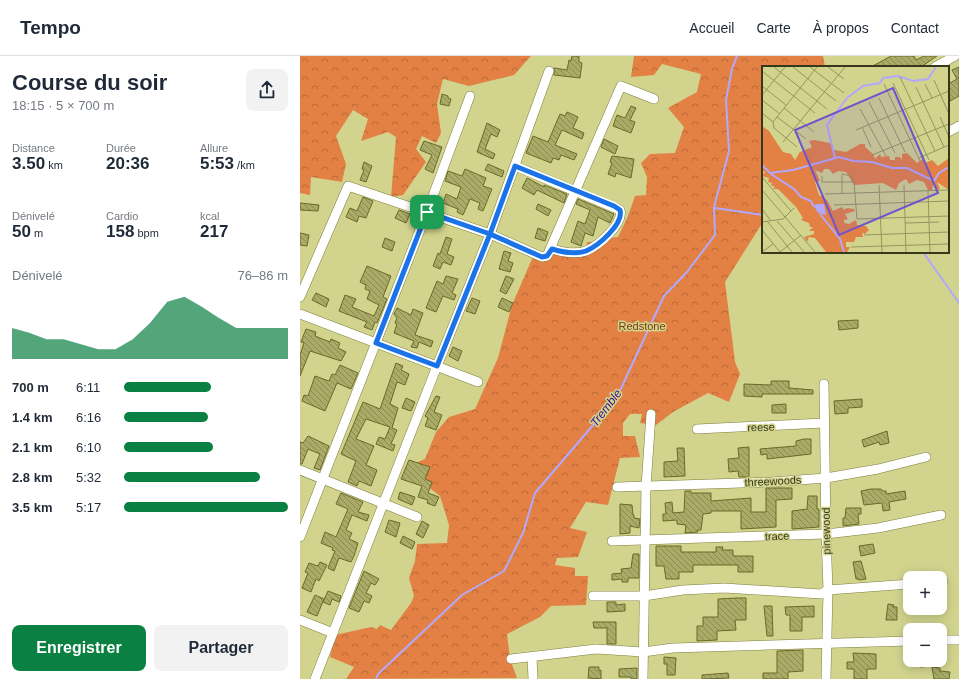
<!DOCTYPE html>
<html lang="fr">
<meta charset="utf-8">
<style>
body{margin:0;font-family:Arial,sans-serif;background:#f2f2f3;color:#1f2937;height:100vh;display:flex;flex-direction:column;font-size:15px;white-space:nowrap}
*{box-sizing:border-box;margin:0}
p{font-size:13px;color:#747a83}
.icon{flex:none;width:22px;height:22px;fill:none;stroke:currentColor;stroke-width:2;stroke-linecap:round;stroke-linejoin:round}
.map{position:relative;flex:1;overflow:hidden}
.details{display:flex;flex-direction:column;background:#fff;width:300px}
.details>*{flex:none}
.controls{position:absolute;left:603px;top:515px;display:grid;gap:8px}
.controls a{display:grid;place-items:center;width:44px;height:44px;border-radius:8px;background:#fff;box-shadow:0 2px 10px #0003;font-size:20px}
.pin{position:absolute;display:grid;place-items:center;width:34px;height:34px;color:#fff;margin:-17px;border-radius:8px;box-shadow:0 2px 6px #0006}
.round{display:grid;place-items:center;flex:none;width:42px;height:42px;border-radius:8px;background:#f2f2f3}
.summary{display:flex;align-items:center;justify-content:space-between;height:68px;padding:0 12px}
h1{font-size:22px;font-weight:700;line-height:30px}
.stats{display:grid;grid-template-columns:repeat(3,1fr);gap:6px;height:68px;padding:4px 12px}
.stats div{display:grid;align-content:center}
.stats b{font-size:17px;font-weight:700}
.stats small{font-size:11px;font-weight:400}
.stats p{font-size:11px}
.chart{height:112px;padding:8px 12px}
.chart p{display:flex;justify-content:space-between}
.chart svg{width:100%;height:72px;margin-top:4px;fill:#0b8043;opacity:.7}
.cta{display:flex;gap:8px;margin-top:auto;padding:8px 12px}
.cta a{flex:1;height:46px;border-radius:8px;background:#0b8043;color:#fff;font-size:16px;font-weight:700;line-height:46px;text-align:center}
.cta a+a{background:#f2f2f3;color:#1f2937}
ul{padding:0 12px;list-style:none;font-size:13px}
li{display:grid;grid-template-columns:64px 48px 1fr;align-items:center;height:30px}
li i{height:10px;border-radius:5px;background:#0b8043}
header{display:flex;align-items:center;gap:24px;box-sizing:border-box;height:56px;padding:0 20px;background:#fff;border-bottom:1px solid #e0e1e3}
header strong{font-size:19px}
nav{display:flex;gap:22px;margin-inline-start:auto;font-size:14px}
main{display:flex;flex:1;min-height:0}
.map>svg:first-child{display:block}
</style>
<header>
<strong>Tempo</strong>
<nav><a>Accueil</a><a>Carte</a><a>À propos</a><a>Contact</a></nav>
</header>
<main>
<section class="details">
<div class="summary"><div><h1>Course du soir</h1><p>18:15 · 5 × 700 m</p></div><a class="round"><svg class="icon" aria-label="share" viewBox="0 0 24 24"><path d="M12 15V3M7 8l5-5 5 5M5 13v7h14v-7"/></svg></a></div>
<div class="stats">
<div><p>Distance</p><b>3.50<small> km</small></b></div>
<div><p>Durée</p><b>20:36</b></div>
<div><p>Allure</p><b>5:53<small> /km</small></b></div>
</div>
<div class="stats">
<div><p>Dénivelé</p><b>50<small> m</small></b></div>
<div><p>Cardio</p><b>158<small> bpm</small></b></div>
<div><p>kcal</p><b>217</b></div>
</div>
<div class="chart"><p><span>Dénivelé</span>76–86 m</p>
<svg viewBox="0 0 160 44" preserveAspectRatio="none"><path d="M0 44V25L10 28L20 32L30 32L40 35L50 38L60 38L70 32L80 22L90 9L100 6L110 12L120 19L130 25L140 25L150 25L160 25V44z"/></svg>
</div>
<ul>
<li><b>700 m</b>6:11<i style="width:53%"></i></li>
<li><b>1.4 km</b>6:16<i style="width:51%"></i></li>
<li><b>2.1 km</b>6:10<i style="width:54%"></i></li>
<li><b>2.8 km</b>5:32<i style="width:83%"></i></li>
<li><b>3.5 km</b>5:17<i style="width:100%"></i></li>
</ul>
<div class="cta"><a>Enregistrer</a><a>Partager</a></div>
</section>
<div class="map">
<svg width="659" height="623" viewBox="0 0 659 623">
<defs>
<pattern id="forest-crowns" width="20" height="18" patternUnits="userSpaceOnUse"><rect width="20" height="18" fill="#e38044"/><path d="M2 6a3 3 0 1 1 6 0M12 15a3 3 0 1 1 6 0" fill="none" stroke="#b96a38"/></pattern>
<pattern id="building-back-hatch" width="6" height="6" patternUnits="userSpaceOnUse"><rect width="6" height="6" fill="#a9ab67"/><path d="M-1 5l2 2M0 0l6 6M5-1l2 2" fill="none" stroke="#8a8c54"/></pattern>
</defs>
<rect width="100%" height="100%" fill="#d2d48e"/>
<g fill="url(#forest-crowns)">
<path d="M0,0H231L214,19L169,30L143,23L137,48L141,77L136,87L122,80L116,93L126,106L103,139L91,141L96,81L88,76L61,85L68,63L53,54L36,80L46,108L42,126L11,121L10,139L0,137Z"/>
<path d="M334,0H523L525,11H463V166L425,226L435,306L440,318L429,346L408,337L373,356L356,369L340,367L342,358H330L323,367V380H335L340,401L320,402L308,449L286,446L270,472L287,476L278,501L257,502L255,509L275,512V520H288L286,549L251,550L240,561L207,578L210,603L217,622L46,623L54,611L30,601L35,579L71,571L77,573L80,569L91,574L111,547L114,540L109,522L115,505L117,488L147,487L149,469L140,440L113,419L111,409L125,403L136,376L149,361L175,353L198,302L212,249L235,196L285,197L287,186H296L297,194L307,187L309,182L318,181L328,160L335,140L346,139L347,121L341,107L350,98L375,97L384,71L368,52L397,36L401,18L362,8L354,19L331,21Z"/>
</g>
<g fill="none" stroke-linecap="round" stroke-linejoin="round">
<g stroke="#b3a8fb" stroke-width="2">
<path d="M415,152L463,159"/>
<path d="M623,196L659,247"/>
<path d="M76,623L78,618L162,539L204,515L223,477L235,437L317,341L364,240L387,216L415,179L414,151L429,95L426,44L432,13L437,0"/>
</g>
</g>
<g fill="url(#building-back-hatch)" stroke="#696a25">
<path d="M272,0H279V6L282,7L280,22L254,19V12L267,14L269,4L271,5Z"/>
<path d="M591,0H614L616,4L624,0H637L621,11H571Z"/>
<path d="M659,11V40L650,45L648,28L657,23L652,14Z"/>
<path d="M142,38L148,40V42L151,43L149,50L140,48Z"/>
<path d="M331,50L336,52L330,64L335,66L331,77L313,70L317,59L325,62Z"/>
<path d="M267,56L278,61L273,72L284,77L282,83L262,74L255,89L277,98L274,104L261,99L259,104L253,102L251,107L226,97L233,80L248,86L260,58L265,60Z"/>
<path d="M187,67L200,74L197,81L191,78L185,93L195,98L193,103L177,96Z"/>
<path d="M304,83L318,90L315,98L301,91Z"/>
<path d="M124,85L142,91L133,117L125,113L132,99L120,94Z"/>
<path d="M312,100L334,103L331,122L316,117L315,121L308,118L312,107L310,106Z"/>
<path d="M64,106L72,110L66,126L60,124L64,114L62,113Z"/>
<path d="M188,108L204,115L202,121L185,114Z"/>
<path d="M165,113L186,122L183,130L192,133L183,155L178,153L180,147L170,143L163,159L157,156L158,153L143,147L146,138L157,143L161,131L145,125L148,115L162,120Z"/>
<path d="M227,122L244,131V129L267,138L264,147L237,134L234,139L222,132Z"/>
<path d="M63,141L73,145L66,162L59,160L57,166L46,161L50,152L57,155Z"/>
<path d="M278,143L314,158L310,167L298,161L293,180L285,177L281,190L271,186L278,165L285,168L290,154L276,148Z"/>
<path d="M0,147L19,149L18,155L0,154Z"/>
<path d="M238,148L251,154L248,160L236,153Z"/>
<path d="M99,154L110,158L106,167L95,162Z"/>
<path d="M238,172L248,176L245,185L235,182Z"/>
<path d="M0,177L9,179L7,190L0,189Z"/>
<path d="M146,181L152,183L147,198L154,201L151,209L143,206L140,213L133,210L138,197L140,198Z"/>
<path d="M85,182L95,186L92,195L82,191Z"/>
<path d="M204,195L211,197L208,205L213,207L210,216L199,213Z"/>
<path d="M67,210L91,220L83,241L87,243L77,267L75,266L72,274L64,271L67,266L39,255L45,239L56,243L52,251L74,260L79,249L67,243L70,235L65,233L66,229L60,226Z"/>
<path d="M146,220L158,223L152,237L156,239L154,244L143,240L136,256L126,252L137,225L143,228Z"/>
<path d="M206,220L214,223L206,238L200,235Z"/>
<path d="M16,237L29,243L26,251L12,244Z"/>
<path d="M172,242L180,245L175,258L166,255Z"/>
<path d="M202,242L213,247L209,256L198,251Z"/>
<path d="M97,252L111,259L113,253L123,257L115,279L133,285L131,291L119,286L117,292L111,291L114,285L94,277L97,268L95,267L97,262L94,258Z"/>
<path d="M558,264V272L539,274L538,265Z"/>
<path d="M6,273L16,276L15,280L30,286L31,283L40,287L38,292L46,296L41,305L10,295L0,320V299L4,287L1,286Z"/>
<path d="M153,291L162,295L158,305L149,300Z"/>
<path d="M96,307L103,310L101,314L109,318L105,329L97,326L90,348L98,352L92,372L97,374L91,388L95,389L93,395L76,388L79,381L85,383L90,371L66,363L56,383L74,390L66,409L77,414L71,430L59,425L57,430L48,426L56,405L41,398L63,346L80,353Z"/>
<path d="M40,309L58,317L51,333L37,327L25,355L2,345L4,339L8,340L15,320L29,325L32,318L35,319Z"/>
<path d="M471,325H489V332L513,334V338H462V341L444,340V328L471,329Z"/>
<path d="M136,340L140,341L134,356L142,359L136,374L125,370L128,362L125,360Z"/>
<path d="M106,342L115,346L111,355L102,352Z"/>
<path d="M562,343V351L548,352V357L535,358L534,345Z"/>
<path d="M486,348V357H472V349Z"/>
<path d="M587,375L589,387L580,389L579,386L564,391L562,384Z"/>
<path d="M8,380L29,390L20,414L14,412L20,398L8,393L2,408H0V386L3,387Z"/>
<path d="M504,383H511V398L467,403V398L461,399L460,393L496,390V385Z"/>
<path d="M449,391V421H439L438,415L429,416L428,403L439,402L438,392Z"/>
<path d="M377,392H384L385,420L364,421V406L378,405Z"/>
<path d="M109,404L130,411L125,423L132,426L128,437L139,441L135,450L127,447L128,444L118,441L122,430L101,423Z"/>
<path d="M466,432H492V443L476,444V471L441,473V455H411V457L403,458L401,474H397L398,476L385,477L386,469L377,468V464L363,465V458H366L365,447L372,446L373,457L384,456L385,435H391V437H411V445L451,442V456H466Z"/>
<path d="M571,433H581L582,435H586V438L605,435L606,443L589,446L590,454L583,455L582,447L564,449L561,435Z"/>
<path d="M100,436L115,441L112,449L98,443Z"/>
<path d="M41,437L63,446L58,456L69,459L67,465L52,459L46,474L52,477L49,483L58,487L54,500L51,506L39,502L34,515L28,512L35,495L32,494L33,492L21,487L25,476L36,481L48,453L36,448Z"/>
<path d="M508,440H517V453H519V471L492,473V455L507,453Z"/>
<path d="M320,448L332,449L333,459H334V462L340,463L339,472L330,470V477L320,478Z"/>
<path d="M546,452H561V458H558L559,468L543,470V462H545Z"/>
<path d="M89,464L100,467L96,481L85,476Z"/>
<path d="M122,465L129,469L123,482L116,478Z"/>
<path d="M103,480L115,486L112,493L100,487Z"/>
<path d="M573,488L575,497L561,500L559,490Z"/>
<path d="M356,490H381V496H416V491H423L422,494H433V500H453V516H438V509H393V516H379V523H366L364,510H356Z"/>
<path d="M333,498H339V522H328V526H322V523L312,524V518L322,517L321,513L331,512Z"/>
<path d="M561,505L566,523L559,524V523H556L553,506Z"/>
<path d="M20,506L27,509L19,525L16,523L11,536L2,532L8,517L5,516L9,507L18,510Z"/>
<path d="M64,515L79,523L75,529L71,527L66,537L72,540L69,547L64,545L59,556L49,552Z"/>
<path d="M28,535L41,540L39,546L32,543L30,549L23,546Z"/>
<path d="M15,539L24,543L17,560L7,556Z"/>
<path d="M437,542H446V564H435L436,574L417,575V584L397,585V570H403V561H418V543Z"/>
<path d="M307,546H316V549L325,548V555L307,556Z"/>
<path d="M588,548L594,549L593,551H597V564H586Z"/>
<path d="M464,550H472L473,580H467Z"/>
<path d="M514,550V561H502V575H490V559H486L485,551Z"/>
<path d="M293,566H316V588H307V572H294Z"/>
<path d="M503,594V615L488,616V623H463V617H477V595Z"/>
<path d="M553,597L576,598V613H567V623H554V613H547V606H554Z"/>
<path d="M364,601L376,602L375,619H367V608H364Z"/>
<path d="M620,604H632L633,610L620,611Z"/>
<path d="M289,611H299V615L301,614V623L288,622Z"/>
<path d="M632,611L640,612V615L650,616L649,623H634Z"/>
<path d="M337,612V623H331V621H319V613Z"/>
<path d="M428,617L429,622L402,623V619Z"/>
</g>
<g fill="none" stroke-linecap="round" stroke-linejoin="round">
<defs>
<g id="minor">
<path d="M635,11L655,0"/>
<path d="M648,76L659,70"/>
<path d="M215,110L320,154C324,168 298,190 286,195C275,199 262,196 252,193"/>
<path d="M0,241L48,130L190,178L242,201L247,200L321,30L354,43"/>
<path d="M0,258L178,326"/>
<path d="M524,328L526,478L528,534L526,623"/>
<path d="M397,373L524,367"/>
<path d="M0,414L117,461"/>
<path d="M317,431L472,426L526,422L578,413L626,401"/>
<path d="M0,481L127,156L170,40"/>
<path d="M312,485L526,478L578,472L641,459"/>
<path d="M640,525H643"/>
<path d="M293,540H344L383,534L424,532L521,538L528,534L610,528"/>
<path d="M0,564L33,577"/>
<path d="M640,584H659"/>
<path d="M232,601L233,623"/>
<path d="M211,603L296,593L343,596L373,592L610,585"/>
<path d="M15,623L137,310L190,178L249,15"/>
<path d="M343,623L346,431L351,358"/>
</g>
</defs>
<use href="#minor" stroke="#7d7e3b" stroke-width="10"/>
<use href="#minor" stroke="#fff" stroke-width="9"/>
</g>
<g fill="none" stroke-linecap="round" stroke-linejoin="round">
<defs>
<path id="route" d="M127,156L76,287L137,310L190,178L242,201L247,200L252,193C262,196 275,199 286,195C298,190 324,168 320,154L314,150L215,110L190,178L127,156"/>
</defs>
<use href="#route" stroke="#fff" stroke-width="8"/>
<use href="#route" stroke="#1a73e8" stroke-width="5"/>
</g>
<g text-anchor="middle" stroke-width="3" stroke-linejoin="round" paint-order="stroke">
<g font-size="11" fill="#7e3c0e" stroke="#d2d48e">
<text x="342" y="274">Redstone</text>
</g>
<g font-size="11" fill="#37371b" stroke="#d2d48e">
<text transform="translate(461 371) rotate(-2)" y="4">reese</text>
<text transform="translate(473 425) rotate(-3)" y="4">threewoods</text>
<text transform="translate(526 475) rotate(-91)" y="4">pinewood</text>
<text transform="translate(477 480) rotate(-2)" y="4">trace</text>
</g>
<g font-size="12" font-style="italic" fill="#3c0d89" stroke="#d2d48e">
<text transform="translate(306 352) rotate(-53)" y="4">Tremble</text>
</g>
</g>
<g transform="translate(462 10)">
<rect width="187" height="187" fill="#d2d48e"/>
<path d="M0,60L7,65L21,86L29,88L33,94L38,86L50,81L47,75L52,74L68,77L72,84L84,86L98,78H103V81L111,88L113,93L118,88L119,91L127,90L128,94H133V91H138L140,94V88L145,87L155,97L161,93L163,97L170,94L176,100L187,92V124L175,116L178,123L174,124V120L171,119L170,124H166L162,116L155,114L147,118L144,113L137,117L134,124L121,117L92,119L84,106L76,105L71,108L67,103H62L60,107L53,104L58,115L53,116L57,129L65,134L71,145L80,141L82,144L85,142L92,143L93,145L83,148L86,153L82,154V157L87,158L94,154L95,159L104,160L107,164L103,168L100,167L101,171H94L92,176H84V181H88L85,186H64L53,172L47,171L45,176L42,171L52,168V165H47L51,161H48L47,157L39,154L41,152L34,141L16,123H11L13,121L9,119L10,117L6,116L7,112L0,110L3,106L0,104Z" fill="#e38044"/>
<path d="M54,138H62L64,149L56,147L52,140Z" fill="#b3a8fb"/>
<path fill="none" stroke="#b3a8fb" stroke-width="2" d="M73,92L65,59L85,32L101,20L118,17L121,12L136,10L151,15L166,13L174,1M0,99L8,107L31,104L77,91L91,95L110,96L130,102H145L172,115L177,107L187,101M9,108L32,123L39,131L49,135L52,141M58,148L78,173L82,186"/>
<path fill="none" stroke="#949560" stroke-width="1" d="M12,1L65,43M31,1L74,35M48,1L82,27M66,1L82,13M0,5L53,47M138,11L173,85M172,14L187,48M131,17L167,94M122,18L158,95M163,18L170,32M0,20L24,39M154,21L182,81M0,29L23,1M117,32L143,86M0,34L18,48M107,36L133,87M22,42L52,66M98,43L124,90M0,47L11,56M15,51L44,73M178,51L187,71M11,56L55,1M11,56L12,62L35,81M100,61L109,81M94,64L187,25M21,76L83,1M110,89L187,58M157,92L187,79M60,110V116H92L95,153L187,150M0,111L29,145M117,119L120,186M142,119L144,186M0,124L53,186M166,125L168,186M80,127V108L89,110L91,116M63,128L187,124M72,139L187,135M0,143L9,155M5,155L30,186M15,155L42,186M0,156L21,153L32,142M143,157L177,156M0,164L18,186M102,169L187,166M89,181L187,178M0,186L11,178M18,186L39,169"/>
<path fill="#7053cd" fill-opacity="0.15" stroke="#7053cd" stroke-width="2" d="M131,22L176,127L77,169L33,64Z"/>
<rect width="187" height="187" fill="none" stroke="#37371b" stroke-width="2"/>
</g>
</svg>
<div class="controls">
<a>+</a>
<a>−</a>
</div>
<div class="pin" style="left:127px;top:156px;background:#1e9e55"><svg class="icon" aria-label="arrive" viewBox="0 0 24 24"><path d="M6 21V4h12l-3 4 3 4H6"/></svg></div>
</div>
</main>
